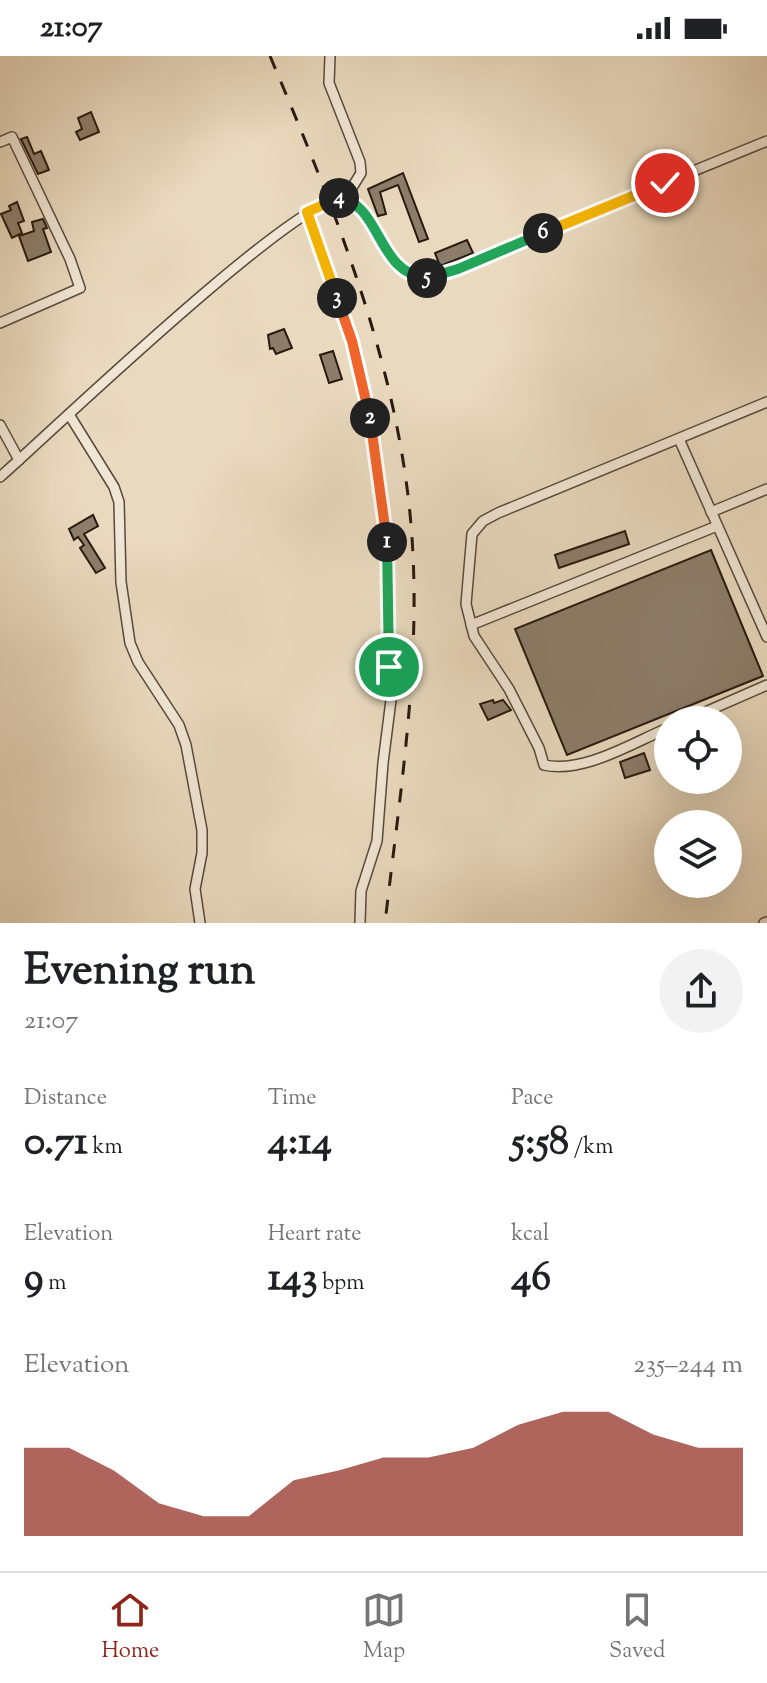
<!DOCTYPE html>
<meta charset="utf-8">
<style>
body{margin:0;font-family:"Sorts Mill Goudy",serif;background:#f2f2f2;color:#202124;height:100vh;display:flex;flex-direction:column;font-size:30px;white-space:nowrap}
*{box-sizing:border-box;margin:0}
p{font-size:26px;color:#757577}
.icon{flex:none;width:44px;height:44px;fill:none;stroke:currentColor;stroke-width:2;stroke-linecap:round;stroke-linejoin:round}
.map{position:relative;height:867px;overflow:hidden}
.side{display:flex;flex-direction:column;background:#fff;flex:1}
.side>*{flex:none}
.buttons{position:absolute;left:654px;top:650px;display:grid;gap:16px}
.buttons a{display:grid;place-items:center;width:88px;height:88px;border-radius:50%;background:#fff;box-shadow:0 8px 32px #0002;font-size:40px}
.pin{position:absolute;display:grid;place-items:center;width:68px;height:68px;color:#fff;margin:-34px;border:4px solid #fff;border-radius:50%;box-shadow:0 2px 8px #0007}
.km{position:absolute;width:40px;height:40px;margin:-20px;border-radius:50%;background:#222;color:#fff;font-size:22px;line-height:40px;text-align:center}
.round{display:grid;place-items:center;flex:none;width:84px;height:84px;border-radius:42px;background:#f2f2f2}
.head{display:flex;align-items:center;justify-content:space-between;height:136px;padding:0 24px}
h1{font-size:44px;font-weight:800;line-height:60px}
.metrics{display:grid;grid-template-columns:repeat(3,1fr);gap:12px;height:136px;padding:8px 24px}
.metrics div{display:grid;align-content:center}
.metrics b{font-size:40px;font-weight:800}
.metrics small{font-size:22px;font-weight:400}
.metrics p{font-size:22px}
.chart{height:224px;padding:16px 24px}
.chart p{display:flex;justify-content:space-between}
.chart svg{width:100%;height:144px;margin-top:8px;fill:#8f2418;opacity:.7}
.status{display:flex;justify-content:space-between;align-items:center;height:56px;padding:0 40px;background:#fff;direction:ltr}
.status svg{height:22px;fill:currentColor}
.tab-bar{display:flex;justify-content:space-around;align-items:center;height:112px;border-top:2px solid #e0e0e0;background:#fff;font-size:22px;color:#757577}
.tab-bar a{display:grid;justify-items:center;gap:4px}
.tab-bar .on{color:#8f2418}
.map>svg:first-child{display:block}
</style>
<div class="status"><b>21:07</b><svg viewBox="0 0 49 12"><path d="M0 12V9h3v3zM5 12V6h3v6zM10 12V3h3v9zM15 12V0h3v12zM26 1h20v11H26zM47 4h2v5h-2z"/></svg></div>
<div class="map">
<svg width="767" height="867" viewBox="0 0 767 867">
<rect width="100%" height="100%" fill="#e9d9be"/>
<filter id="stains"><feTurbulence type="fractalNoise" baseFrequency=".0025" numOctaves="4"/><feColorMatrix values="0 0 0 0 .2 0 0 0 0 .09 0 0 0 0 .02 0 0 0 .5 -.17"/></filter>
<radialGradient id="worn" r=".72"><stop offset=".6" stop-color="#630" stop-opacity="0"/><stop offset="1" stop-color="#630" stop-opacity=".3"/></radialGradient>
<g fill="#8c7d6a" stroke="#281a0f" stroke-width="2">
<path d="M91,56L99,76L80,84L76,76L82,73L78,62Z"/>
<path d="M27,81L34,98L41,95L49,114L38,118L21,83Z"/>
<path d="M403,117L428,183L419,186L398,129L380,136L386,158L378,160L368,133Z"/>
<path d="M17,146L24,165L18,167L22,177L12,182L1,158L11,154L9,150Z"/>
<path d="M43,163L47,172L43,173L51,196L28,205L19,180L34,175L32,166Z"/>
<path d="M467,184L473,197L440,210L435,197Z"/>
<path d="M284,273L292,292L276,298L273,292L270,293L268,279Z"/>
<path d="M333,295L342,323L329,327L320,299Z"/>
<path d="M93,459L98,470L84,478L105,512L96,517L80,492L84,489L78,481L74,484L69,473Z"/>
<path d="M625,475L629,488L559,512L555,499Z"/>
<path d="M711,494L763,620L567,699L515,573Z"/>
<path d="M493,644L494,647L503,644L511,654L488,664L480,648Z"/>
<path d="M644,697L650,714L625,722L620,706Z"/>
</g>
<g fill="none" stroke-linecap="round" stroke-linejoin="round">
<defs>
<g id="minor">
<path d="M330,0L329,27L360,106L361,117L345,143"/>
<path d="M0,86L12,81L70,203L80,232L0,267"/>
<path d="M307,156L352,285L365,336L387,493L391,644L383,707L377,785L361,835L360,867"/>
<path d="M70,360L114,431L119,446L121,526L130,587L138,606L179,669L186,689L202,774V797L195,833L200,867"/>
<path d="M0,369L19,404"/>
<path d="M679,383L767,581"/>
<path d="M0,421C49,378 296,141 341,143C365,144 381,192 394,207C403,218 419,221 432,222L767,85"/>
<path d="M711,456L767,433"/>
<path d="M471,569L717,470"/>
<path d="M687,664L767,629"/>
<path d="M668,672C632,687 583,718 544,709L539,692L509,633L474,580L466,548L472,478L483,465L498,457L767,346"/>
<path d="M764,867L767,866"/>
</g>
</defs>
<use href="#minor" stroke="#584a3b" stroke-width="12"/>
<use href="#minor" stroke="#f1e6d5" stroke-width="9"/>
<path stroke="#281a0f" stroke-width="3" stroke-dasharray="14 14" stroke-linecap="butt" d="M270,0C337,159 405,324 413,499C419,621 399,745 385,867"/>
</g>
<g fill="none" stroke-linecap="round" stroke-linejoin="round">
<defs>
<path id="split-1" d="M387,486L389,611"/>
<path id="split-2" d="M370,362L387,486"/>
<path id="split-3" d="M337,242L352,285L370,362"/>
<path id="split-4" d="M337,242L307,156L339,142"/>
<path id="split-5" d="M339,142C381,148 377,218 427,222"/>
<path id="split-6" d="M427,222L458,213L543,177"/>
<path id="split-7" d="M543,177L665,127"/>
</defs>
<use href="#split-1" stroke="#fff" stroke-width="16"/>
<use href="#split-2" stroke="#fff" stroke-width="16"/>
<use href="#split-3" stroke="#fff" stroke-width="16"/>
<use href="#split-4" stroke="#fff" stroke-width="16"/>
<use href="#split-5" stroke="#fff" stroke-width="16"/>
<use href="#split-6" stroke="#fff" stroke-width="16"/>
<use href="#split-7" stroke="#fff" stroke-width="16"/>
<use href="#split-1" stroke="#22a559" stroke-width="10"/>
<use href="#split-2" stroke="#f0652b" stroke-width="10"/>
<use href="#split-3" stroke="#f0652b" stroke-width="10"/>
<use href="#split-4" stroke="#f5b400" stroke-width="10"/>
<use href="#split-5" stroke="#22a559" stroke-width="10"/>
<use href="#split-6" stroke="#22a559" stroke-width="10"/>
<use href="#split-7" stroke="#f5b400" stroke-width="10"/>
</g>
<rect width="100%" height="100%" filter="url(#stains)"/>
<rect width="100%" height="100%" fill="url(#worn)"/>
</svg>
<div class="buttons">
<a><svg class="icon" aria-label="locate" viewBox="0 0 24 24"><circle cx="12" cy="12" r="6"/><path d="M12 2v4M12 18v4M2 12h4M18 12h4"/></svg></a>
<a><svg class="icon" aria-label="layers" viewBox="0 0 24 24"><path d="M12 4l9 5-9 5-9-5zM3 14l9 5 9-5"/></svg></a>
</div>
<div class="pin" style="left:389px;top:611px;background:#1e9e55"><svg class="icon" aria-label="arrive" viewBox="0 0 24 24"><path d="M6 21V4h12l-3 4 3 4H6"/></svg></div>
<div class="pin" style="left:665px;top:127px;background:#d93025"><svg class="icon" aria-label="check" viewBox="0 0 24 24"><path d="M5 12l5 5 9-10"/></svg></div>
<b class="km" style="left:387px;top:486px">1</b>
<b class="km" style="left:370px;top:362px">2</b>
<b class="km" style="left:337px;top:242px">3</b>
<b class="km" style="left:339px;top:142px">4</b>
<b class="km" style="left:427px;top:222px">5</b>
<b class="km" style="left:543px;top:177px">6</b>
</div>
<section class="side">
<div class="head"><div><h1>Evening run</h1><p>21:07</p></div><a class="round"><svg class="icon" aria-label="share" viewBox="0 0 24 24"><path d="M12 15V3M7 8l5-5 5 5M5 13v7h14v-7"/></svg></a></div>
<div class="metrics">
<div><p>Distance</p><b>0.71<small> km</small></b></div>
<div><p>Time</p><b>4:14</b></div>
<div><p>Pace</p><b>5:58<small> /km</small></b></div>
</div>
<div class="metrics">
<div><p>Elevation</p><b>9<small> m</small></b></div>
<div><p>Heart rate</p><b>143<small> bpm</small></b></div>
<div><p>kcal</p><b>46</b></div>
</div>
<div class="chart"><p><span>Elevation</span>235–244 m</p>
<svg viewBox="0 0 160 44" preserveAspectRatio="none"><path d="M0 44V17L10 17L20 24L30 34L40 38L50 38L60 27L70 24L80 20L90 20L100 17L110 10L120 6L130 6L140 13L150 17L160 17V44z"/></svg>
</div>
</section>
<nav class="tab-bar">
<a class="on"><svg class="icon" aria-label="home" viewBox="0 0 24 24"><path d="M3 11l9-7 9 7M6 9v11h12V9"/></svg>Home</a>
<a><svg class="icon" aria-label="map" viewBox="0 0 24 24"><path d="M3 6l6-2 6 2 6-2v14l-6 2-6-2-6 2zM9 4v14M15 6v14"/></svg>Map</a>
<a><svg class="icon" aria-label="saved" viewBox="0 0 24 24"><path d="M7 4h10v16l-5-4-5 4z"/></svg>Saved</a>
</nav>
